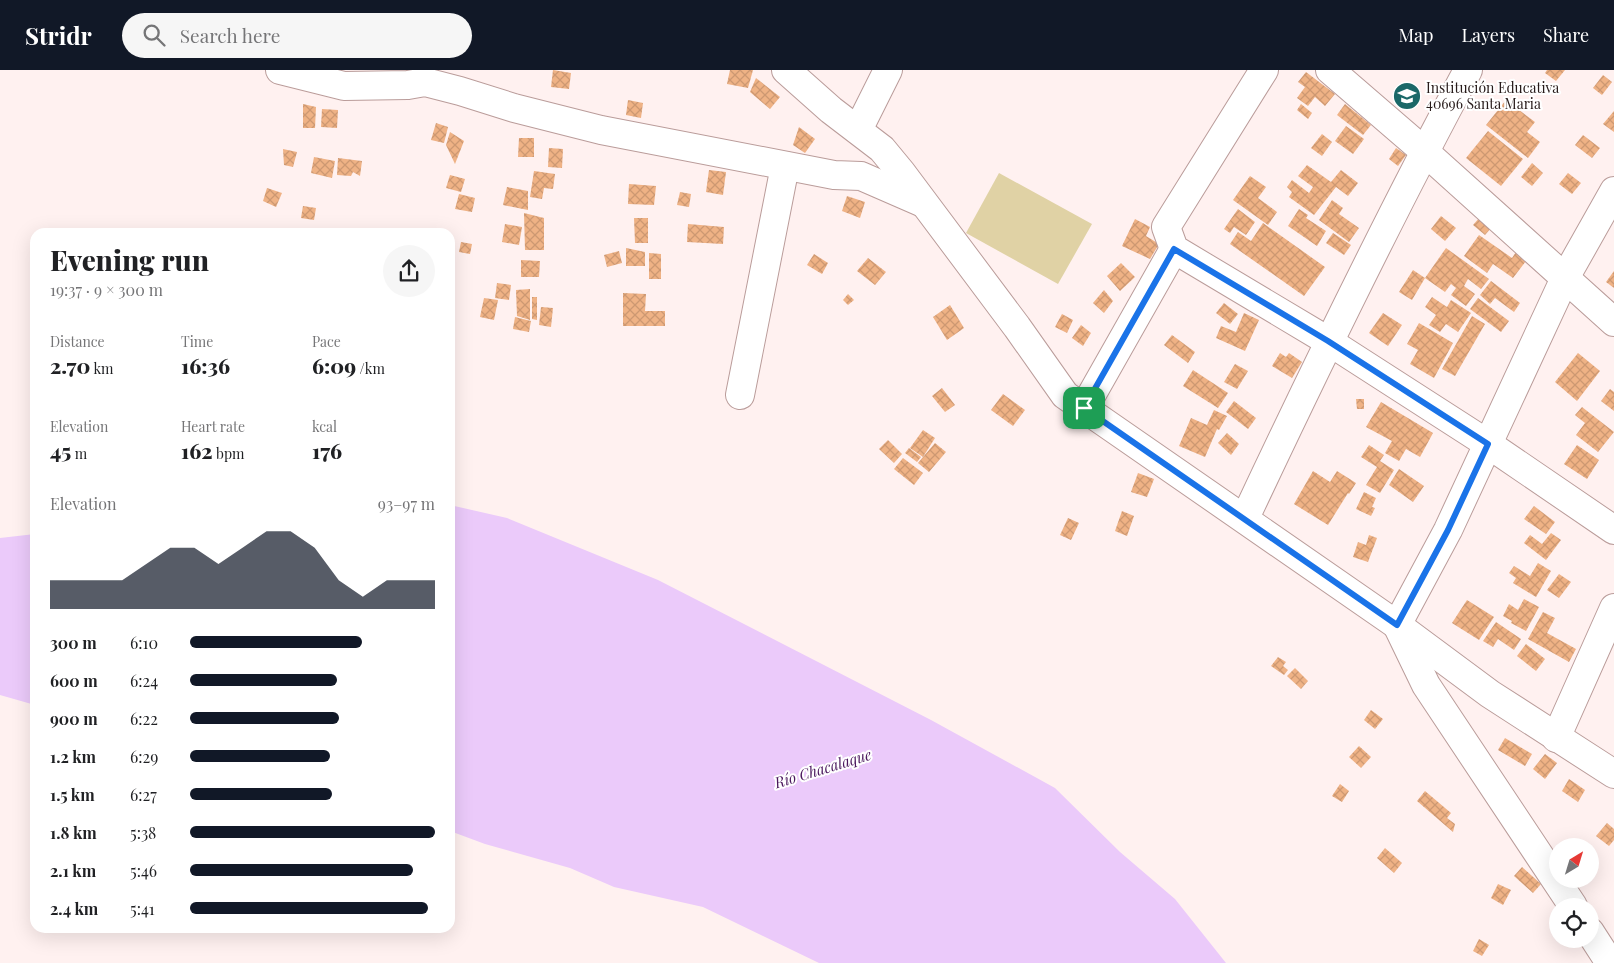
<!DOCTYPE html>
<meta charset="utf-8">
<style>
body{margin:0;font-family:"Playfair Display",serif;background:#f6f6f6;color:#202124;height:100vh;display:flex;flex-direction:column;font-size:19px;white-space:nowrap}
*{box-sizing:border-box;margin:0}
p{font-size:16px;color:#757577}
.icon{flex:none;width:28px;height:28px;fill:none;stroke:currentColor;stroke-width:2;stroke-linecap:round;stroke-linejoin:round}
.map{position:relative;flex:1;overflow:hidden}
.sheet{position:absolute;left:30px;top:158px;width:425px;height:705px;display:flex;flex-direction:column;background:#fff;border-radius:15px;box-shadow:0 5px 20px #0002}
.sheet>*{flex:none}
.needle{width:32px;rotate:38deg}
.fabs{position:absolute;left:1549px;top:768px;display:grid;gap:10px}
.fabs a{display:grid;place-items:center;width:50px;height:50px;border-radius:50%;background:#fff;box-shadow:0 5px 20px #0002;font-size:25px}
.pin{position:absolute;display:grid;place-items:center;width:42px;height:42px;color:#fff;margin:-21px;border-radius:10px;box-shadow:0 2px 8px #0006}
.round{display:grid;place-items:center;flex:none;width:52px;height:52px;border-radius:26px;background:#f6f6f6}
.summary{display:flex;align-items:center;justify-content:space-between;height:85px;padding:0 20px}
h1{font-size:28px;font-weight:800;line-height:38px}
.metrics{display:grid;grid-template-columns:repeat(3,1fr);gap:8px;height:85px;padding:5px 20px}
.metrics div{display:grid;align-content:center}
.metrics b{font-size:21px;font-weight:800}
.metrics small{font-size:14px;font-weight:400}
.metrics p{font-size:14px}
.chart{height:140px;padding:10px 20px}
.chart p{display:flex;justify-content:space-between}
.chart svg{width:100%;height:90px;margin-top:5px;fill:#111827;opacity:.7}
ul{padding:0 20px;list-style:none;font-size:16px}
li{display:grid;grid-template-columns:80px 60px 1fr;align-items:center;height:38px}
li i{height:12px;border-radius:6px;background:#111827}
header{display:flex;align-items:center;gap:30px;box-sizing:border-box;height:70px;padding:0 25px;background:#111827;color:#fff}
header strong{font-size:24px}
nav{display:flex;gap:28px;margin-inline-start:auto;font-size:18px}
.search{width:350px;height:45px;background:#f6f6f6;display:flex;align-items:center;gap:12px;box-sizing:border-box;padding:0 18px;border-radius:28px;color:#757577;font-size:19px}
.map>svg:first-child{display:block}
</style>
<header>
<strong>Stridr</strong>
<div class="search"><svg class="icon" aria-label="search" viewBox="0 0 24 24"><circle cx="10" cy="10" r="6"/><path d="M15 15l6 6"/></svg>Search here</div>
<nav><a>Map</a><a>Layers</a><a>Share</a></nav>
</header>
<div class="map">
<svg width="1614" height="893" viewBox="0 0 1614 893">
<defs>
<pattern id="building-cross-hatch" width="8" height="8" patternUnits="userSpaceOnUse" patternTransform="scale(1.25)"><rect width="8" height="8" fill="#efb285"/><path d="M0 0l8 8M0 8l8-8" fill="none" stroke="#cd9872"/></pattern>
</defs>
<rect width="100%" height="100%" fill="#fff1f0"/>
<path fill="#e0d2a5" d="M999,103L1092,154L1058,214L966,163Z"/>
<g fill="#ebcafa">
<path d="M450,435L507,448L658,510L931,650L1055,718L1120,782L1175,829L1226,893H819L703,837L614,817L570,798L485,774L450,761Z"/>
<path d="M35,464V635L0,625V468Z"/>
</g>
<g fill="url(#building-cross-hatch)">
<path d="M553,0L571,3L569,19L551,17Z"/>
<path d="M730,0H753L748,18L727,14Z"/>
<path d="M1547,0H1565L1556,11L1545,3Z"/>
<path d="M1306,2L1335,24L1325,36L1315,27L1308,36L1297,28L1305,17L1298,12Z"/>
<path d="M1603,5L1612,12L1602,25L1593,18Z"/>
<path d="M756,8L780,27L770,39L750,22Z"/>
<path d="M628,30L643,33L641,48L626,45Z"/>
<path d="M1506,30L1535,52L1527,62L1540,72L1528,88L1486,55Z"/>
<path d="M303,34L316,37L315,58H303Z"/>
<path d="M1301,34L1312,43L1308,49L1297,40Z"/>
<path d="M1345,34L1371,55L1363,65L1337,45Z"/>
<path d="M322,39L338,40L337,58L321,57Z"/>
<path d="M1614,41V62L1603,54Z"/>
<path d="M436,53L448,57L444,73L431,70Z"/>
<path d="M1346,56L1364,69L1353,84L1335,71Z"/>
<path d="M799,57L815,69L805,83L793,75Z"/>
<path d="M1488,61L1523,89L1501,116L1466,88Z"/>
<path d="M450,62L464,71L455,94L446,75Z"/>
<path d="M1322,64L1332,72L1322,86L1311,78Z"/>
<path d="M1583,65L1600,78L1592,88L1575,75Z"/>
<path d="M519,68H534V87H518Z"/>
<path d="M549,78L563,79L562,98L548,97Z"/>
<path d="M1396,78L1406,85L1398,96L1389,89Z"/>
<path d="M283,79L297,82L293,97L284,95Z"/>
<path d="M314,87L335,91L332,108L311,103Z"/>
<path d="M338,88L362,91L360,106L353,102L351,106L337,105Z"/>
<path d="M1532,93L1543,103L1532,116L1521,107Z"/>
<path d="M1307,95L1331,112L1341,100L1358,113L1348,126L1336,117L1314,145L1289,127L1292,122L1287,117L1292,110L1309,123L1313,117L1298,106Z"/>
<path d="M709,100L726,102L723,125L706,122Z"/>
<path d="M534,101L555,104L553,119L544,118L542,129L530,127Z"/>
<path d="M1568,103L1581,113L1572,124L1559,114Z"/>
<path d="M450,105L465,109L461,122L446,118Z"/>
<path d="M1250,106L1266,117L1258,128L1277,142L1268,155L1233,130Z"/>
<path d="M629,114L656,116L654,135L628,134Z"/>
<path d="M507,117L528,121V140L503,135Z"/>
<path d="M267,118L282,123L276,137L263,131Z"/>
<path d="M680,122L691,124L689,137L677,135Z"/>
<path d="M459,124L475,128L472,142L455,139Z"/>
<path d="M847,126L865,132L860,148L842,141Z"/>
<path d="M1332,130L1343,138L1339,144L1359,158L1349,172L1319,150Z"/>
<path d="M303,136L316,138L314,150L301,148Z"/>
<path d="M1238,139L1255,152L1246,165L1234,157L1230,163L1224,159Z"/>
<path d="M1299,139L1308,145L1306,148L1326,161L1317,176L1288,156Z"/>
<path d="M524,143L544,148V180H525Z"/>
<path d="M1441,146L1456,158L1445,171L1431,159Z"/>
<path d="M1480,147L1492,157L1485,165L1473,155Z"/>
<path d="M634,148H648V173H635Z"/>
<path d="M1135,149L1150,157L1146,166L1159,174L1150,189L1122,176Z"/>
<path d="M1263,153L1325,197L1304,226L1230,174L1238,162L1251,171Z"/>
<path d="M505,154L522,157L519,175L502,172Z"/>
<path d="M688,154L724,157L723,174L687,172Z"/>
<path d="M1333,163L1351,175L1344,185L1326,173Z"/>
<path d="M1479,165L1512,188L1518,179L1529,187L1513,208L1493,194L1487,203L1464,186Z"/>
<path d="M461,172L472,174L470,184L459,182Z"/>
<path d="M626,178L645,182V196H626Z"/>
<path d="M1446,178L1489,209L1481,219L1468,209L1464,216L1475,224L1466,236L1451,225L1456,218L1451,214L1445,222L1425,208L1412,230L1399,222L1413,200L1425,208Z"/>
<path d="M619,181L622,193L607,197L604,185Z"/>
<path d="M649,183L661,184V209H649Z"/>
<path d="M814,184L828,193L822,204L807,195Z"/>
<path d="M868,188L886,202L875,215L857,201Z"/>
<path d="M521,190L540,191L539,207H521Z"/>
<path d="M1121,193L1135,207L1120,221L1107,206Z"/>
<path d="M1614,201V218L1606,212Z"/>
<path d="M1491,211L1520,233L1514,242L1495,228L1490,234L1480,225Z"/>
<path d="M497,213L511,215L509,230L495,228Z"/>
<path d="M530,219V250L517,246L516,220Z"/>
<path d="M1104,220L1113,231L1104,243L1093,233Z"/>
<path d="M623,223L646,224L645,241H665V256H623Z"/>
<path d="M848,224L854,230L848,235L843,230Z"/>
<path d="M532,227H537V250L532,249Z"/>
<path d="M1432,227L1447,237L1451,230L1471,243L1458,262L1446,254L1440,262L1429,255L1436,245L1425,237Z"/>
<path d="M484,228L498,230L494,250L480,247Z"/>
<path d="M1478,228L1509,251L1501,262L1470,239Z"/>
<path d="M1224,233L1238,244L1230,254L1216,243Z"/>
<path d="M950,235L964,258L947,270L933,247Z"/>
<path d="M541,237L553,238L551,257L539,255Z"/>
<path d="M1244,243L1259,250L1245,281L1216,268L1221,256L1236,262Z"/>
<path d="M1383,243L1402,255L1388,276L1369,263Z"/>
<path d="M1062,244L1073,250L1067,263L1055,257Z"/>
<path d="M1472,246L1485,254L1455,306L1442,299Z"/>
<path d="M515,247L531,251L529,262L513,259Z"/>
<path d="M1419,253L1453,273L1434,308L1410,294L1418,280L1407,274Z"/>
<path d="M1081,255L1091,263L1083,276L1072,268Z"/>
<path d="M1172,265L1195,282L1188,293L1164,275Z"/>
<path d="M1280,283L1286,287L1289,283L1302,292L1292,308L1272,296Z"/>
<path d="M1578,283L1600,301L1577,331L1555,312Z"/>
<path d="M1235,294L1248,301L1237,319L1224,312Z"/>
<path d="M1193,300L1228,323L1218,338L1183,316Z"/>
<path d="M942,318L955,335L945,342L932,326Z"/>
<path d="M1610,319L1614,322V341L1601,331Z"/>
<path d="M1003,324L1025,340L1013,356L991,340Z"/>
<path d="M1356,329H1364V339H1357Z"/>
<path d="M1234,331L1256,348L1248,359L1226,342Z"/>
<path d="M1381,332L1433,363L1420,387L1406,379L1399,391L1385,383L1392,371L1366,357Z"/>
<path d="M1582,337L1614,362L1598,382L1576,365L1585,353L1575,345Z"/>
<path d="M1214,340L1227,346L1219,360L1217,359L1205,387L1179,376L1191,348L1207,355Z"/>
<path d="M923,360L935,368L923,387L910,378Z"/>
<path d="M1227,363L1239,374L1231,385L1218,373Z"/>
<path d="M888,370L902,384L894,393L879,379Z"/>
<path d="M935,373L946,382L929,402L918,393Z"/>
<path d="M1369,375L1384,385L1380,391L1394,400L1380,423L1366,415L1377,397L1361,387Z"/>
<path d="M1577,375L1599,390L1587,409L1564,394Z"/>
<path d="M909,378L921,387L917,392L905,383Z"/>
<path d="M903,388L923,403L914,415L894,399Z"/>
<path d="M1399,399L1424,416L1413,432L1389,415Z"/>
<path d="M1313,401L1330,412L1337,401L1356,413L1349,424L1348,423L1328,455L1294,434Z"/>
<path d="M1138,403L1154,409L1147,427L1131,422Z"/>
<path d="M1364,422L1376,428L1372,437L1375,438L1371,446L1356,439Z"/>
<path d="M1534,436L1555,452L1546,464L1524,449Z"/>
<path d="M1122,441L1134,446L1127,466L1115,461Z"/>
<path d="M1068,448L1079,453L1071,470L1060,465Z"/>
<path d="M1551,463L1561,470L1546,490L1524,473L1530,465L1542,474Z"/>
<path d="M1369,465L1377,468L1368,492L1353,487L1358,472L1366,475Z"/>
<path d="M1538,493L1551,501L1536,527L1513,513L1516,508L1509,503L1514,496L1530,506Z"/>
<path d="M1559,504L1571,512L1559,528L1547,520Z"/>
<path d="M1524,529L1539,537L1526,561L1511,553L1512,551L1503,546L1509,534L1518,540Z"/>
<path d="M1467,530L1494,547L1479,570L1452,553Z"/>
<path d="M1543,542L1555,548L1547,563L1576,579L1569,592L1528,569Z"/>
<path d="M1496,552L1521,569L1514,580L1498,569L1493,577L1483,571Z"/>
<path d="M1526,574L1545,589L1536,601L1517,586Z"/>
<path d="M1278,587L1286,592L1283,596L1288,600L1284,605L1271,596Z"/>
<path d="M1295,598L1308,611L1301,619L1287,606Z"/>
<path d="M1371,640L1383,649L1375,659L1364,650Z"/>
<path d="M1505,668L1532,684L1525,696L1498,680Z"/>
<path d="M1359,676L1371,687L1361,698L1349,687Z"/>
<path d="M1545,684L1557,693L1545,709L1533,699Z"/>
<path d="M1569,709L1585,720L1578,732L1562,721Z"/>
<path d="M1340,714L1349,721L1342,732L1332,726Z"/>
<path d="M1425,721L1451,743L1447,748L1455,754L1453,762L1417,731Z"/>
<path d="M1607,753L1614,759V770L1609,776L1596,766Z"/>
<path d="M1385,778L1402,793L1394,803L1377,788Z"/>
<path d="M1522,797L1541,814L1533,823L1514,806Z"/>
<path d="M1498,814L1511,820L1503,835L1491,828Z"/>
<path d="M1479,869L1489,875L1482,886L1473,881Z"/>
</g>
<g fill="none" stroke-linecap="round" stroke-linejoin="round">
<defs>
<g id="minor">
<path d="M280,0L344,16L408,15L425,12L460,21L514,38L601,60L834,105L861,106L923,133"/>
<path d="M786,0L831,40L882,79L901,102L1017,257L1065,325L1397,555L1490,624L1614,704"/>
<path d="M1264,0L1166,157L1174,179L1328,271L1488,374L1614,460"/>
<path d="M1330,0L1424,81L1614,252"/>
<path d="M858,60L888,0"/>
<path d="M740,325L785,96"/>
<path d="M1084,338L1174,179"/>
<path d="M1245,448C1316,297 1389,147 1468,0"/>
<path d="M1556,668L1614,538"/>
<path d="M1573,836L1426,615L1397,555L1448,460L1565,208L1614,121"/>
<path d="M1590,862L1610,893"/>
</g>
</defs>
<use href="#minor" stroke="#ba9c9a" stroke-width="30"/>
<use href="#minor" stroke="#fff" stroke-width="28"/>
</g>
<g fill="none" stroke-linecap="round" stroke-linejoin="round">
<defs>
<path id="route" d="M1174,179L1328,271L1488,374L1448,460L1397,555L1084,338Z"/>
</defs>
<use href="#route" stroke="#fff" stroke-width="10"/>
<use href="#route" stroke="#1a73e8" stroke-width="6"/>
</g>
<defs>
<symbol id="school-disc" viewBox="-11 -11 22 22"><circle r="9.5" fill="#1b6868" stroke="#fff"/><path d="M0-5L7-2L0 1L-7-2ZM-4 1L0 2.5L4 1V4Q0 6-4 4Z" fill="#fff"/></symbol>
</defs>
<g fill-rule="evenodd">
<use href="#school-disc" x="1391" y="10" width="32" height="32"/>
</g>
<g text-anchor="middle" stroke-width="4" stroke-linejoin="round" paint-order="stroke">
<g font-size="14" fill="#271b1a" stroke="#fff" text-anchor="start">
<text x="1426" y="23">Institución Educativa<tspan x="1426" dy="16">40696 Santa Maria</tspan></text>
</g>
<g font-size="15" font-style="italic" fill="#4a175d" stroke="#fff">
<text transform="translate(823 699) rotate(-17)" y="5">Río Chacalaque</text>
</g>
</g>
</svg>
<div class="fabs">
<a><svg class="needle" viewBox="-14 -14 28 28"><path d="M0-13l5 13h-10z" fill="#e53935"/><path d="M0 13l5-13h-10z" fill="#757577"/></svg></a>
<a><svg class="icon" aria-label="locate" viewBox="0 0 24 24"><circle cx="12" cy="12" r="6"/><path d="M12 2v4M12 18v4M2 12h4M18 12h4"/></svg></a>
</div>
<div class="pin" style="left:1084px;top:338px;background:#1e9e55"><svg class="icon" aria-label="arrive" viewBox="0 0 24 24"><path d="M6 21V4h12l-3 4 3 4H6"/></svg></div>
<section class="sheet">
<div class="summary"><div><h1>Evening run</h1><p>19:37 · 9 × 300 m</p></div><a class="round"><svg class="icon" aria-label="share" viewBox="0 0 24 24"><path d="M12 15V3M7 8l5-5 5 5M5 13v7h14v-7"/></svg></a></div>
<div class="metrics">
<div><p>Distance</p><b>2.70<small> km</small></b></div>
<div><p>Time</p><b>16:36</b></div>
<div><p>Pace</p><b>6:09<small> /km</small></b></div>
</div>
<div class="metrics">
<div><p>Elevation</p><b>45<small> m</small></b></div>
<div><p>Heart rate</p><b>162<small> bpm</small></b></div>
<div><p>kcal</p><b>176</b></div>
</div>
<div class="chart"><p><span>Elevation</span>93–97 m</p>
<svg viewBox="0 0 160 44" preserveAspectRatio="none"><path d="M0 44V30L10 30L20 30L30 30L40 22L50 14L60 14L70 22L80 14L90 6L100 6L110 14L120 30L130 38L140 30L150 30L160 30V44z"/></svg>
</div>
<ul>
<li><b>300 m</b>6:10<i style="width:70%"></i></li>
<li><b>600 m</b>6:24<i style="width:60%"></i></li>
<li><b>900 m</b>6:22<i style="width:61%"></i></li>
<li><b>1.2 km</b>6:29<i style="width:57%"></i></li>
<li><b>1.5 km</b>6:27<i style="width:58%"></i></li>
<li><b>1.8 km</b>5:38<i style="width:100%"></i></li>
<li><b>2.1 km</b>5:46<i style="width:91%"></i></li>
<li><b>2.4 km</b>5:41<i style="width:97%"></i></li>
</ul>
</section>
</div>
